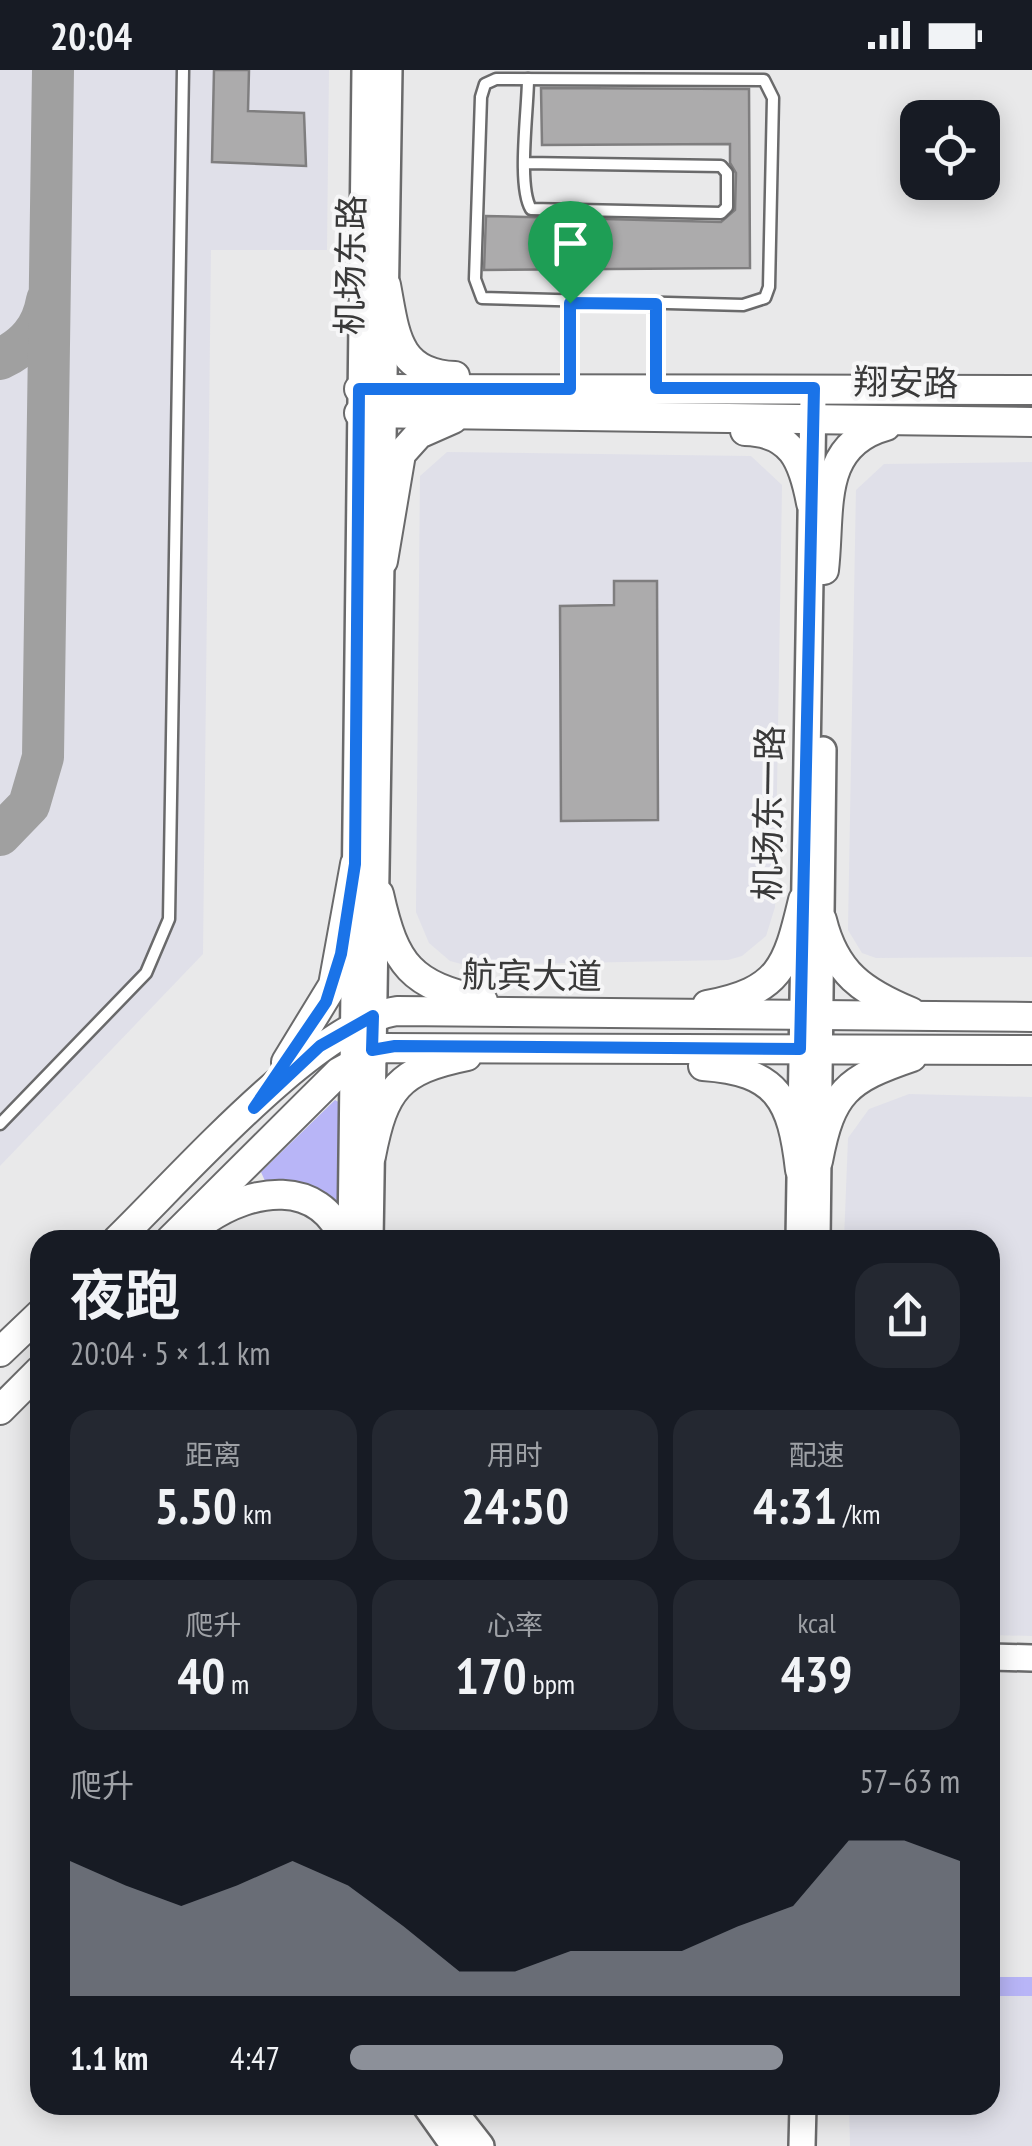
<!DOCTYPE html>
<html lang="zh">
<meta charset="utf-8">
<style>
body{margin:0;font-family:"PT Sans Narrow","Noto Sans SC",sans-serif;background:#242831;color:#f1f3f6;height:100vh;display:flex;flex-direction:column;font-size:38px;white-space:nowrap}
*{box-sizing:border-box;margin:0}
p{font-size:32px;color:#9ea1a6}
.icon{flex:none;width:55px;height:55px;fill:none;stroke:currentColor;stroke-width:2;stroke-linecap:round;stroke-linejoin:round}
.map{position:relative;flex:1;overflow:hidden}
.side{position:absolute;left:30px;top:1160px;width:970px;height:885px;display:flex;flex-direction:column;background:#171b24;border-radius:30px;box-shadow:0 5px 25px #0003}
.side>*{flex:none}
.fabs{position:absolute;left:900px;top:30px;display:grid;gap:20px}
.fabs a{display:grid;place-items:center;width:100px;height:100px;border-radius:20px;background:#171b24;box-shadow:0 5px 25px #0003;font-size:50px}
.pin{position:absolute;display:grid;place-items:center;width:85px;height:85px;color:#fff;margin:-102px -42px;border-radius:50% 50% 50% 0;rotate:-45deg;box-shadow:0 0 10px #0007}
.pin .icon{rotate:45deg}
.round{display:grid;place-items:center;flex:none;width:105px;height:105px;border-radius:30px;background:#242831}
.headline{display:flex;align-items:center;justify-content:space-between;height:170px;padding:0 40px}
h1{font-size:55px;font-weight:700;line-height:75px}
.figures{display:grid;grid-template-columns:repeat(3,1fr);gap:15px;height:170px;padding:10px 40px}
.figures div{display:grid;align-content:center;border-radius:25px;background:#242831;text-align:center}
.figures b{font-size:50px;font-weight:700}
.figures small{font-size:28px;font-weight:400}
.figures p{font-size:28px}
.chart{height:280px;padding:20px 40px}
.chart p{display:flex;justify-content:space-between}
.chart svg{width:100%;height:180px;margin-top:10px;fill:#8c9099;opacity:.7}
ul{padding:0 40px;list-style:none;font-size:32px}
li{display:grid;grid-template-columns:160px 120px 1fr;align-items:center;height:75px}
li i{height:25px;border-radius:12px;background:#8c9099}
.status{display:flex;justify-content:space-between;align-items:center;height:70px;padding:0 50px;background:#171b24;direction:ltr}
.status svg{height:28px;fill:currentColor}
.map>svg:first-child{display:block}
</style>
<div class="status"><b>20:04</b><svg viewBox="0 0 49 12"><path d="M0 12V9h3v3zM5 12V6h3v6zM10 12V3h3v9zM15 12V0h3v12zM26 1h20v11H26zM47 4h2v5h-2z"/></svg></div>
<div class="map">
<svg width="1032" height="2076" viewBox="0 0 1032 2076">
<rect width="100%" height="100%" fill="#e9e9ea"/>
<g fill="#e0e0e9">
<path d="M0,0H329L327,180H211L203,884L0,1096Z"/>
<path d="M447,382L751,386L782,415L775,837L766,866L742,886L728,890L465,895L450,891L429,873L416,842L420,406Z"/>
<path d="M1032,392V887L876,888L862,883L848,860L856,420L884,394Z"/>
<path d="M909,1024L1032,1027V1566L990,1565V1170H844L848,1068L869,1039Z"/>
<path d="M990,1926H1032V2076H850L849,2035H990Z"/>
</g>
<g fill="#b8b5f7">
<path d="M335,1030L344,1035L338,1138L307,1117L265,1111L261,1102Z"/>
<rect x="990" y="1907" width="42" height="19"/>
</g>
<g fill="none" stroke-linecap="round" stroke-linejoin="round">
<g stroke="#a0a0a0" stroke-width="42">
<path d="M0,289C26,277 42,259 47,230"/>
<path d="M0,765L29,735L43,687L53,0"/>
</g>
</g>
<g fill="#acabac" stroke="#7f7e7f" stroke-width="2.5">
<path d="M214,0H249L248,41L304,43L306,96L212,92Z"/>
<path d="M541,18L749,19L750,198L484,200L486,146L721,152L735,140L736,103L730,93V74L542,75Z"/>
<path d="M614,511H657L658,750L561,751L560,536L614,535Z"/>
</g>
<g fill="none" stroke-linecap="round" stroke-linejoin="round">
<defs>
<g id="service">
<path d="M496,9L764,10L773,28L769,217L765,228L743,235L482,228L475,209L481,27L485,14Z"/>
<path d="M526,93L721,96L727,103V137L721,143L531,139C517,116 528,39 528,9"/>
<path d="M569,233L570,318"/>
<path d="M656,318V235"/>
<path d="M0,1054L146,903L169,849L183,0"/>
</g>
<g id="tertiary">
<path d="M351,1170L365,0"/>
<path d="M370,1170L389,0"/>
<path d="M799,1170L813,328"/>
<path d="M817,1170L823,680"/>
<path d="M990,1587L1032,1588"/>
<path d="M425,2035L454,2076"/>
<path d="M449,2035L481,2076"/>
<path d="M802,2076L803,2035"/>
</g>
<g id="secondary">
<path d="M386,215C395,262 396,304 455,306"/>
<path d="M359,319L1032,320"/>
<path d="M359,343L1032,352"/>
<path d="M745,361C792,362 803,391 811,433"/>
<path d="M383,491L401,384L419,364L453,349"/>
<path d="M824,500C831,441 817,375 886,356"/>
<path d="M379,824C395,896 411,915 483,931"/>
<path d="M822,850C835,903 863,922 911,942"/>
<path d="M707,935C780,921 787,897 803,830"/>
<path d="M286,992L333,915L355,794"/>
<path d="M703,996C778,1001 792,1030 800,1100"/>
<path d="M371,1086C384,1019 398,1000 467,986"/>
<path d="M818,1091C831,1022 847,1009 912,987"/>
<path d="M206,1150C251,1119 319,1107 344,1170"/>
<path d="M117,1170C180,1109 316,953 397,941L1032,947"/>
<path d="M170,1170L339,1002L383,978L1032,980"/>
<path d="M0,1282L40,1244"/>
<path d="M0,1340L40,1300"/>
</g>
</defs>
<use href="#service" stroke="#6a6a6b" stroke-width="15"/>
<use href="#tertiary" stroke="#6a6a6b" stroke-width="30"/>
<use href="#secondary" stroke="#6a6a6b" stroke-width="32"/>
<use href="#service" stroke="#fff" stroke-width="10"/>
<use href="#tertiary" stroke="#fff" stroke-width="25"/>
<use href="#secondary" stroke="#fff" stroke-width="28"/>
</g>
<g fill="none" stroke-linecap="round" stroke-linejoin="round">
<defs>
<path id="route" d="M570,233L656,234V318H814L800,979L395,976L372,980L373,946L320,976L254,1038L326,932L341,884L355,794L359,319H570Z"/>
</defs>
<use href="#route" stroke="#fff" stroke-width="20"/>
<use href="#route" stroke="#1a73e8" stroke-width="12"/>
</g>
<g text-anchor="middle" stroke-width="8" stroke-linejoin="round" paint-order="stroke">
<g font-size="35" fill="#393939" stroke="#f6f6f7">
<text transform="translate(351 195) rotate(-89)" y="12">机场东路</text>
<text transform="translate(906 313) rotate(1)" y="12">翔安路</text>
<text transform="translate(769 743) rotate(-89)" y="12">机场东一路</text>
<text transform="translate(532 906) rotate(1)" y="12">航宾大道</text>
</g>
</g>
</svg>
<div class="fabs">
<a><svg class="icon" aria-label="locate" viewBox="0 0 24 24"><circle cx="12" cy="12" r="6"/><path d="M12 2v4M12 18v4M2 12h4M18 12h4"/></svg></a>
</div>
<div class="pin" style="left:570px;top:233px;background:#1e9e55"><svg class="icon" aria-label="arrive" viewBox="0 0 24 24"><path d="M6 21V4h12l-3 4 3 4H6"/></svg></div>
<section class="side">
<div class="headline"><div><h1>夜跑</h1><p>20:04 · 5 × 1.1 km</p></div><a class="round"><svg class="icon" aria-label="share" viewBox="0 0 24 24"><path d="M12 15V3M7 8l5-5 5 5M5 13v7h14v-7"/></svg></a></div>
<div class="figures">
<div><p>距离</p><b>5.50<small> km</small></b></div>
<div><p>用时</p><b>24:50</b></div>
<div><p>配速</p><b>4:31<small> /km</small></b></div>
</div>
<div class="figures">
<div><p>爬升</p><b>40<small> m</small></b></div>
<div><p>心率</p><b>170<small> bpm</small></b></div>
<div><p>kcal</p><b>439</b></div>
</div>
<div class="chart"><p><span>爬升</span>57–63 m</p>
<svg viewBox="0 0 160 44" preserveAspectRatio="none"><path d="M0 44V11L10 17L20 22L30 17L40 11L50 17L60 27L70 38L80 38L90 33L100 33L110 33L120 27L130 22L140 6L150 6L160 11V44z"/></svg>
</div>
<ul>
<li><b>1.1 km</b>4:47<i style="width:71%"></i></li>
</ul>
</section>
</div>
